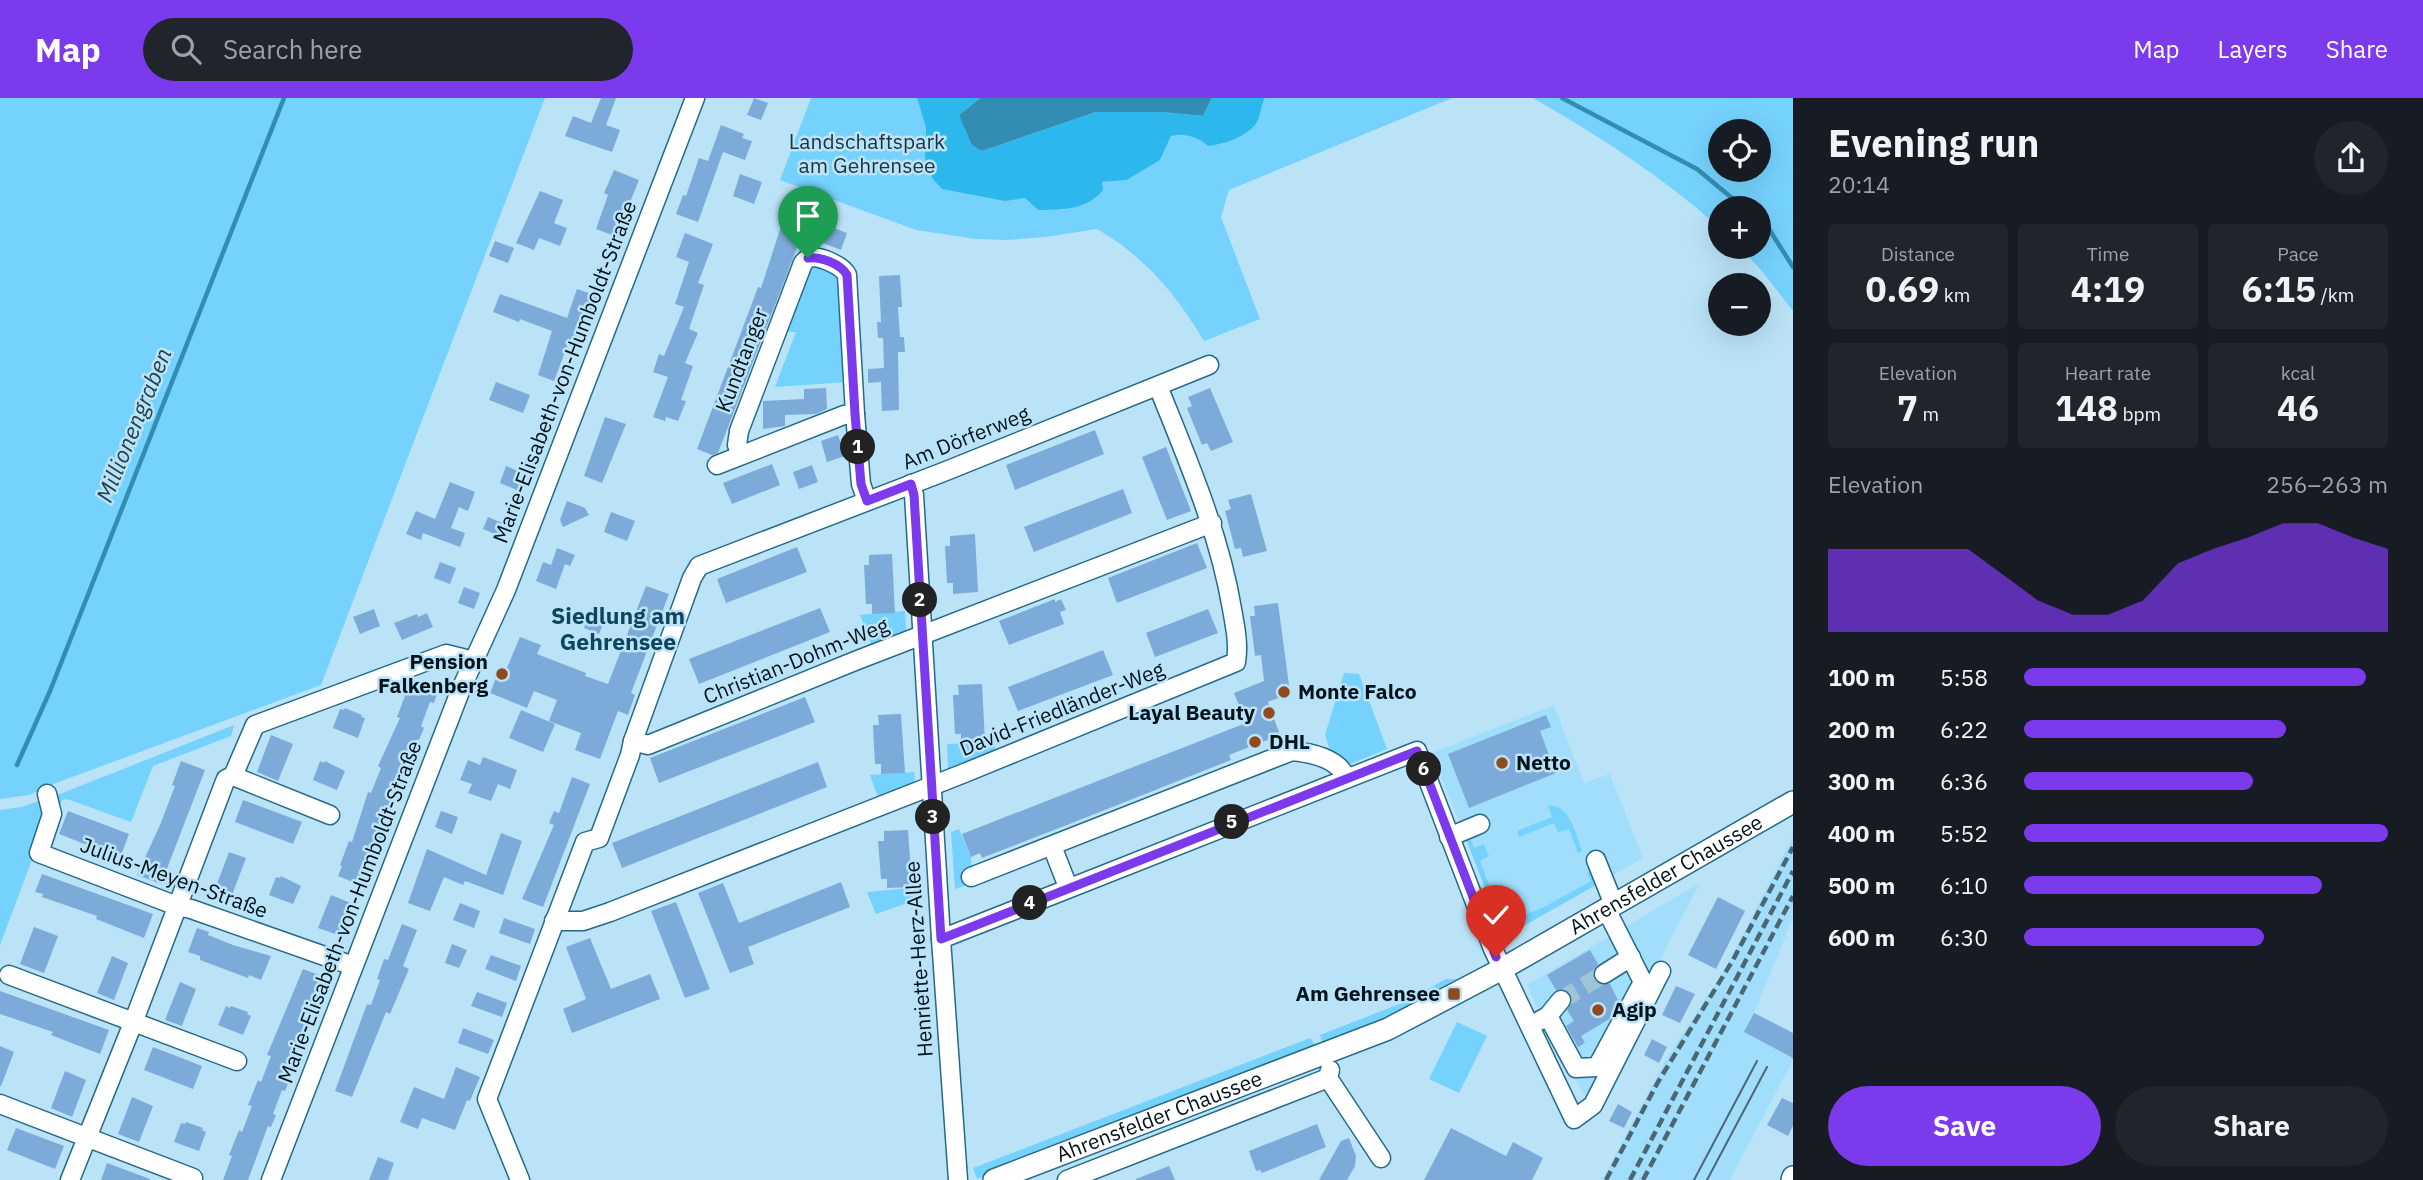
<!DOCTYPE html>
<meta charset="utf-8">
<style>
body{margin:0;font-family:"IBM Plex Sans",sans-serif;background:#20242c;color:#f1f3f6;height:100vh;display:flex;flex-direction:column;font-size:26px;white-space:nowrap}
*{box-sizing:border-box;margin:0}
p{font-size:23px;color:#9ea1a6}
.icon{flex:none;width:38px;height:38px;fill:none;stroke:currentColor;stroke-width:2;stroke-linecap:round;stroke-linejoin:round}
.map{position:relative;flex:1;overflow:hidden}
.details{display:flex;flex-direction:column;background:#171b24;width:630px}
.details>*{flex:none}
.buttons{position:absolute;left:1708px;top:21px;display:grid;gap:14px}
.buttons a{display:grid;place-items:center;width:63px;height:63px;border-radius:50%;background:#171b24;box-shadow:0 7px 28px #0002;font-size:35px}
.pin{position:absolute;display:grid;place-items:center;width:60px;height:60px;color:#fff;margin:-72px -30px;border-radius:50% 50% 50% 0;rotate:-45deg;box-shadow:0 0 7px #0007}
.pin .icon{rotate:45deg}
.km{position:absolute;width:35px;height:35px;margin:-18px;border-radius:50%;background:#222;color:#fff;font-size:19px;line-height:35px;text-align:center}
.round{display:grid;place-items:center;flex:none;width:74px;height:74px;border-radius:37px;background:#20242c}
.overview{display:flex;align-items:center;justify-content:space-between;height:119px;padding:0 35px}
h1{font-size:38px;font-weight:700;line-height:52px}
.metrics{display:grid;grid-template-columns:repeat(3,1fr);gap:10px;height:119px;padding:7px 35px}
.metrics div{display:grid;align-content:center;border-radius:7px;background:#20242c;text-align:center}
.metrics b{font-size:35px;font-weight:700}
.metrics small{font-size:19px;font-weight:400}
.metrics p{font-size:19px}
.chart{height:196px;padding:14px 35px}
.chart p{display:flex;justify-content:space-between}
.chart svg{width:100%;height:126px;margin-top:7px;fill:#7c3aed;opacity:.7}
.cta{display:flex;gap:14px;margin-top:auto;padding:14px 35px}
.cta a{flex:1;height:80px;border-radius:42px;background:#7c3aed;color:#fff;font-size:28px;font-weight:700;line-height:80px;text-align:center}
.cta a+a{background:#20242c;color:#f1f3f6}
ul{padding:0 35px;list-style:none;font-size:23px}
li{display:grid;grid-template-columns:112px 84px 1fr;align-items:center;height:52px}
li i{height:18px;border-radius:9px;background:#7c3aed}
header{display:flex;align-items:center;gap:42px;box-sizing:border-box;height:98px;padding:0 35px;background:#7c3aed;color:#fff}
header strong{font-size:33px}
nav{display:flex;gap:38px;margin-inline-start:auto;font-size:24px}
.search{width:490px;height:63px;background:#20242c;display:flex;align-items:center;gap:18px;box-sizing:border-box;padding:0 24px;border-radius:38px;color:#9ea1a6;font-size:26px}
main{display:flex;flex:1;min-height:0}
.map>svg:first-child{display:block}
</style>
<header>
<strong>Map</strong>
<div class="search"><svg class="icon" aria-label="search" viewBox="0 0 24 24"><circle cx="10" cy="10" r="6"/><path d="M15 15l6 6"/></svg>Search here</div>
<nav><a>Map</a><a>Layers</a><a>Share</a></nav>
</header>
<main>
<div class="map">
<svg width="1793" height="1082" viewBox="0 0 1793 1082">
<rect width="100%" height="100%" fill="#bbe3f7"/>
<g fill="#a1defc">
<path d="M1554,607L1584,685L1610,676L1643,760L1508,837L1503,835L1432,655Z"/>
<path d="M1793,738V820L1754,915L1793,935V962L1730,1082H1602L1665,963L1725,871Z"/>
<path d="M1700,785L1587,1001L1561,959L1527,887Z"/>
</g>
<g fill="#75d2fd" fill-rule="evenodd">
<path d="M0,0H545L321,587L56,685L29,697L0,701Z"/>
<path d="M811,0H917L926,30L925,60L932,80C965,92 990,105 1025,100L1038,112H1064L1101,84L1127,82L1160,62L1171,38H1191L1202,43L1256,26L1265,0H1452L1229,92L1221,119L1260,221L1204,243C1176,196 1144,158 1097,131L1046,139L1008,142L976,141L916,132L780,82Z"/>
<path d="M1533,0H1793V213L1761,172L1739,149H1759V110H1720V130C1661,78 1601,39 1533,0ZM1720,33H1759V72H1720Z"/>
<path d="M812,165L838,173L848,284L775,289L796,234H782Z"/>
<path d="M905,513L906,534L872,548L860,517Z"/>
<path d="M1344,575L1359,576L1387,651L1350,666L1330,653L1325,637Z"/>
<path d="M234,627L231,638L153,668L131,724L67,701L62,702L40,761L33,759L0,847V712L21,709L65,694Z"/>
<path d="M995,644V653L948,673L947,646Z"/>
<path d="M914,674L915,684L878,699L870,677Z"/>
<path d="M1548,708C1570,705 1576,737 1582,753L1578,755L1569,731L1558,734L1554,725L1519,739L1517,733L1552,719Z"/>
<path d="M959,731L971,759L973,785L955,791L951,734Z"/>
<path d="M1470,739L1474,750L1484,746L1489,758L1480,763L1500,815L1510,812L1514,821L1544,809L1591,783L1587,775L1590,773L1596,787L1504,839L1466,741Z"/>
<path d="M921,789L922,800L876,816L867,794Z"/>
<path d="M1446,881H1457L1414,904L1381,925L1323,947L1320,937L1407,903Z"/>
<path d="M1457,924L1487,938L1459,995L1429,981Z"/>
<path d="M1310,940L1317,949L977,1081L973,1070Z"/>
</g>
<path fill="#2db8ed" d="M917,0H980L959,17L982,53L1096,14H1161L1203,18L1212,0H1265C1261,8 1260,21 1255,27C1244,40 1223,46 1208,48C1197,38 1185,36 1171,38L1160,62L1127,82L1102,84L1103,92C1087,112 1062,112 1038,112L1025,100L1005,103L942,91L932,80L925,60L926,30Z"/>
<path fill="#338db3" d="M980,0H1212L1203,18L1161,14H1096L982,53L972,47L959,17Z"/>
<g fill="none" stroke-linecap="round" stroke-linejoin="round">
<g stroke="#338db3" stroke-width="4.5">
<path d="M1562,0L1697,71L1744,110"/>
<path d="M1759,122L1769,131L1793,169"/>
<path d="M17,667L50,593L284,0"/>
</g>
</g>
<g fill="#7dabd9">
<path d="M601,0H616L606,27L620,32L612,54L565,38L573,18L591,25Z"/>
<path d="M754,0L768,5L761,22L747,17Z"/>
<path d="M721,27L744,36L742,40L752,43L745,62L723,54L698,124L676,116L683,97L686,98L699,60L708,63Z"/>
<path d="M614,72L639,82L624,119L628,120L620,140L596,131L608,97L604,95Z"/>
<path d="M740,76L762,84L754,106L733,98Z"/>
<path d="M540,93L563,102L554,125L567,130L560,148L539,140L534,152L516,145Z"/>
<path d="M788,107L808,115L806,119L847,135L841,152L802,137L718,355L712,357L697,351L751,208L758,189L761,190Z"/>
<path d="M685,135L713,146L698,185L704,187L689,231L698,235L685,265L693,268L681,302L686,303L678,323L666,319L665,323L653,319L668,279L653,274L659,256L664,258L684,209L675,206L689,164L676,159Z"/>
<path d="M495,143L514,150L508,165L489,158Z"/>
<path d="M900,177L902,209H898L900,239H904L905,254H898L899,312L882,313L881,284L868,285V271L884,270L883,240H878L877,224H881L879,178Z"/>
<path d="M577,191L597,198L590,216L587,215L574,248L568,246L554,283L538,277L552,233L520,221L519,224L493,214L500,196L567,220Z"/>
<path d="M496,284L530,297L523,315L489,302Z"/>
<path d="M826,290L827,311L816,316L785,317V328L763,331V303L804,301V291Z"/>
<path d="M1210,290L1233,344L1211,353L1207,345L1202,347L1187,310L1192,308L1188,299Z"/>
<path d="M605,319L626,326L602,385L584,378Z"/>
<path d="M1095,332L1104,356L1015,392L1006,367Z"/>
<path d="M838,337L845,358L827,364L821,343Z"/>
<path d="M1166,349L1191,413L1167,422L1142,359Z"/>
<path d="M772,366L780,387L732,406L723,385Z"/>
<path d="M812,367L818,384L799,391L793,374Z"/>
<path d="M506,368L525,376L519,393L500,385Z"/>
<path d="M450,384L475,394L468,413L459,409L451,430L465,435L460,449L423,435L421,442L406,436L416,413L435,421Z"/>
<path d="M1123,391L1132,415L1034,454L1024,429Z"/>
<path d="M1251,396L1267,453L1243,459L1241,450L1235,451L1225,413L1231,411L1228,402Z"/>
<path d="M567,403L585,410L589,417L563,429L560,422Z"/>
<path d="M611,414L635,423L627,443L604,434Z"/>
<path d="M488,419L507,427L502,439L483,431Z"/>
<path d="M975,436L978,494L953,496V485H947L945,448H950V438Z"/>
<path d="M1197,445L1207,470L1117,505L1108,480Z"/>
<path d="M797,449L807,474L726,505L717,481Z"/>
<path d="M557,450L575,457L570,468L565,466L556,491L536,483L543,464L551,467Z"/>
<path d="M892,456L895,515L872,516V506H866L864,467H869V457Z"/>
<path d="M440,464L456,470L450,486L434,480Z"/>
<path d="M646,488L669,496L631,595L635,597L628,617L618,613L600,661L575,652L581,635L549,623L557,602L534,593L527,610L490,595L500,570L506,572L520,539L541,547L537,556L586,575L585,578L608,586Z"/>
<path d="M464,489L480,495L474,511L458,505Z"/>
<path d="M1055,501V504L1061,501L1066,512L1060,514L1064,526L1009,547L999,523Z"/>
<path d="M1278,505L1290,595L1268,604L1280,637L1229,657L1231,662L1072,725L982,760L980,755L971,759L962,736L1246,625L1234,595L1264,583L1261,557L1255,558L1250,518H1255L1254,508Z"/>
<path d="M592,509L608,515L599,536L584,530Z"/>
<path d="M820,510L830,534L699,586L689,561Z"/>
<path d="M374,511L380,528L360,536L353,519Z"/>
<path d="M1208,511L1218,535L1155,559L1146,535Z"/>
<path d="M427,515L433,529L402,542L394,525L417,516L418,519Z"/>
<path d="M1103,552L1113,577L1018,613L1008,589Z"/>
<path d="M414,584L438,593L434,605L430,604L421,628L424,630L419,642L417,641L398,691L401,692L396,704L393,703L383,727L386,728L382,741L378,739L360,787L338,778L342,768L340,767L349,743L352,744L368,694L371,695L381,670L378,668L400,620L397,619L406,595L409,596Z"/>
<path d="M982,586L985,644L961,646V636H955L953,597H959L958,587Z"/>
<path d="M805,599L815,624L659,685L650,660Z"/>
<path d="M345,610L362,617L361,619L365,620L358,640L333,630L340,611L344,612Z"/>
<path d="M521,612L555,626L543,654L509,640Z"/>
<path d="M901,616L905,675L881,676V666H875L873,627H879L878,617Z"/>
<path d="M1546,617L1551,629L1540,633L1556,675L1469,710L1448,656Z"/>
<path d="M271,637L293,646L278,683L257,674Z"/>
<path d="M483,659L517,672L510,691L498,686L491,703L468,695L472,686L460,682L468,662L480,667Z"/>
<path d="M181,663L205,672L161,786L137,777L160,727L175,688L172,687Z"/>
<path d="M320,663L324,665L325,663L345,673L337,692L313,682Z"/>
<path d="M818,664L827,689L622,770L612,745Z"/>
<path d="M572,679L590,686L543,809L522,801L554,727L549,725L554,713L559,715Z"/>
<path d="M243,702L302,724L293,746L235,724Z"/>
<path d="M68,713L129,736L120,760L59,736Z"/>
<path d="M441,713L458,719L452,736L435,729Z"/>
<path d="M908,732L912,789L887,790V781H881L878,743H884V733Z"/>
<path d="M501,735L522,743L503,797L465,783L463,787L444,779L430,813L408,805L427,751L486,777Z"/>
<path d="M229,754L246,760L232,797L215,791Z"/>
<path d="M42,776L153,816L144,840L96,821L97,818L42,799L43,796L35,794Z"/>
<path d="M281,778L301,788L293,806L269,797L276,779L280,780Z"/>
<path d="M841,784L850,809L748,849L754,866L730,875L698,795L723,785L739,825Z"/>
<path d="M331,797L353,806L341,838L318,830Z"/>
<path d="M1718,799L1745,813L1716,871L1688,857Z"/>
<path d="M676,804L710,891L685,900L651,813Z"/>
<path d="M460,805L480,813L474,830L453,822Z"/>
<path d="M504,820L535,831L530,846L499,835Z"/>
<path d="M402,826L417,832L403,868L409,871L390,916L386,914L352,999L335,993L367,906L371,907L380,882L377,881L384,861L388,862Z"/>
<path d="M34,829L58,838L44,875L20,866Z"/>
<path d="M197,830L209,834L208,837L233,847L271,858L261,882L249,877L248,880L200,862V858L188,854Z"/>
<path d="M590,840L611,891L650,876L660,901L572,935L563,911L586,901L566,849Z"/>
<path d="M452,846L467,852L459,870L445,865Z"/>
<path d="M1590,852L1598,866L1594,871V881L1599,886H1610L1619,904L1611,920L1581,938L1585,945L1578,949L1566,928L1574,923L1567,912L1572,904L1571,897L1563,891L1556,892L1547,877Z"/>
<path d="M491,857L521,868L516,883L485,871Z"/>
<path d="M112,858L128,865L114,902L97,895Z"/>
<path d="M303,871L325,879L287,980L290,981L285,993L282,992L273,1016L276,1017L271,1029L268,1028L248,1082H223L232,1058L229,1057L239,1032L242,1034L252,1008L248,1007L258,982L261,984L271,958L267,957Z"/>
<path d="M180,884L196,891L182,928L165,922Z"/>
<path d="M1676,888L1695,896L1680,925L1662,917Z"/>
<path d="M0,893L109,932L100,956L51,937L53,934L0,916Z"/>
<path d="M477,894L507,905L502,919L471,908Z"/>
<path d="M226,908L230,910L231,908L248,914L247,916L251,918L243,937L218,927Z"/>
<path d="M1754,915L1793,935V960L1744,934Z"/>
<path d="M463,930L494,942L488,956L458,945Z"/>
<path d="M1652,941L1667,949L1659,965L1644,957Z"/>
<path d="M0,948L14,954L1,988H0Z"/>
<path d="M153,949L202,968L193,991L144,972Z"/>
<path d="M456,969L480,979L470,1003L467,1002L455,1032L422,1020L418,1031L400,1024L414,989L444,1001Z"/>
<path d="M65,973L86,982L72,1019L51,1010Z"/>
<path d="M132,999L153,1008L139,1044L118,1036Z"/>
<path d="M1782,1000L1793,1005V1028L1788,1038L1767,1027Z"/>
<path d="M1618,1006L1632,1014L1624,1030L1609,1023Z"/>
<path d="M186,1024L203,1030L202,1032L206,1034L199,1053L174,1044L181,1025L185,1026Z"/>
<path d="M1317,1026L1326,1049L1262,1075L1260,1072L1256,1073L1249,1053Z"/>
<path d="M16,1030L64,1048L55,1071L7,1052Z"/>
<path d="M1451,1030L1506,1058L1513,1044L1543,1060L1532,1082H1424Z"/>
<path d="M1349,1040L1356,1058L1355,1068L1347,1082H1319L1341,1043Z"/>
<path d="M378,1059L394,1065L388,1082H369Z"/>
<path d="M107,1065L150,1081V1082H101Z"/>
<path d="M1169,1068L1175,1082H1136V1081Z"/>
</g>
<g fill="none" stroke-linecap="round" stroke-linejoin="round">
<path stroke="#9fc4d6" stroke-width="18" stroke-dasharray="18 9" stroke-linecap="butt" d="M1561,902L1604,876"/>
<defs>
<g id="minor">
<path d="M741,357L737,347L739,333L803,165C806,162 807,160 812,159C822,159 843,168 847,177L855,316L861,386L867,403"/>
<path d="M717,367L844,317L855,316"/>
<path d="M911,386L914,397L941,841L958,1082"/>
<path d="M633,643L648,647L855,563L1212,425"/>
<path d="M233,678L330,717"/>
<path d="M47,696L52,716L39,755L177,808L191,811L353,868"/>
<path d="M1449,739L1480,726"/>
<path d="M1052,748L1068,789"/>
<path d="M1596,762L1614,807"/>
<path d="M971,779L1292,653C1312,655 1337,660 1346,679"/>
<path d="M554,823H583L610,814L962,676L1236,564C1239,546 1235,528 1232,511C1219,433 1187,361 1158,288"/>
<path d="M941,841L1417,653L1493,851L1574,1021L1593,1007L1661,873"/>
<path d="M1604,876L1631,859"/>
<path d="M9,877L237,963"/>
<path d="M1548,918L1576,970L1597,969L1643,884L1606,811"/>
<path d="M1539,923L1548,918L1561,902"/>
<path d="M1330,972L1328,980L1381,1060"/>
<path d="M0,1006L193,1080"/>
<path d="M70,1082L133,925L224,686L226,681L233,678L255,627L446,556L474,563"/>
<path d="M271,1082L461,591L506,492L695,0"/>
<path d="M520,1082L487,1001L585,744L599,740L630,657L633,643L692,480L699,468L946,373L1209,267"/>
<path d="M1067,1082L1328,980"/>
</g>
<g id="major">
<path id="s1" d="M994,1082L1388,931L1502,871L1793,704"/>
<path d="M1792,1082L1793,1079"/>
</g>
</defs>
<use href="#minor" stroke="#236b88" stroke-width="21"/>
<use href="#major" stroke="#236b88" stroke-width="24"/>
<use href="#minor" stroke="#fff" stroke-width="18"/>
<use href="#major" stroke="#fff" stroke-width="21"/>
<g stroke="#4c6774" stroke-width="2">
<path d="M1694,1082L1757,963"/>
<path d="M1707,1082L1767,969"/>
</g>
<g stroke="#4c6774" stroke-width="4.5" stroke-dasharray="10 5" stroke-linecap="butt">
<path d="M1606,1082L1658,984L1733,862L1793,749"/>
<path d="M1630,1082L1793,773"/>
<path d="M1643,1082L1793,798"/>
</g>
</g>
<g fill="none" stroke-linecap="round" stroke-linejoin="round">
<defs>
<path id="route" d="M808,160C820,158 841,166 847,177L855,316L861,386L867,403L911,386L914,397L941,841L1417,653L1496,859"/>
</defs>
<use href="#route" stroke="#fff" stroke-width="14"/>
<use href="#route" stroke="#7c3aed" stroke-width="9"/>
</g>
<g fill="#8f4a1f" stroke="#bbe3f7" stroke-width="2.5">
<circle cx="502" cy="576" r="7"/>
<circle cx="1284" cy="594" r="7"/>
<circle cx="1269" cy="615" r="7"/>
<circle cx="1255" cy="644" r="7"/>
<circle cx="1502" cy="665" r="7"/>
<rect x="1447" y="889" width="14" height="14" rx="3.5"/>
<circle cx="1598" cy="912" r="7"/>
</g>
<g text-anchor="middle" stroke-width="5" stroke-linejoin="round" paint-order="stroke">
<g font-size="21" fill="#193441" stroke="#bbe3f7">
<text x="867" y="51">Landschaftspark<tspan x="867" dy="24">am Gehrensee</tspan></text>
</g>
<g font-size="21" fill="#00121b" stroke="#bbe3f7">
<text transform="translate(742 262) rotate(-69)" y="7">Kundtanger</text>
<text transform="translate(565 274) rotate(-69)" y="7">Marie-Elisabeth-von-Humboldt-Straße</text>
<text transform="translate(966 340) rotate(-22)" y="7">Am Dörferweg</text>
<text transform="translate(796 563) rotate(-22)" y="7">Christian-Dohm-Weg</text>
<text transform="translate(1062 611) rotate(-22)" y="7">David-Friedländer-Weg</text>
<text dy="7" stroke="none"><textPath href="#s1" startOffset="740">Ahrensfelder Chaussee</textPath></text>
<text transform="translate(174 780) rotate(20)" y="7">Julius-Meyen-Straße</text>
<text transform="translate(350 814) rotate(-69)" y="7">Marie-Elisabeth-von-Humboldt-Straße</text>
<text transform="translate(919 861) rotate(-94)" y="7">Henriette-Herz-Allee</text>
<text dy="7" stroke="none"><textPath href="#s1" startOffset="177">Ahrensfelder Chaussee</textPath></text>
</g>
<g font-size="21" font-weight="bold" fill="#00121b" stroke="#bbe3f7" text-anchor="start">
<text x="488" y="571" text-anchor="end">Pension<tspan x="488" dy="24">Falkenberg</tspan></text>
<text x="1298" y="601">Monte Falco</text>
<text x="1255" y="622" text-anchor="end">Layal Beauty</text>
<text x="1269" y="651">DHL</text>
<text x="1516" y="672">Netto</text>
<text x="1440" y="903" text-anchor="end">Am Gehrensee</text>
<text x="1612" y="919">Agip</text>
</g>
<g font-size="23" font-style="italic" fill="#25404d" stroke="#bbe3f7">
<text transform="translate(134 327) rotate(-68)" y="8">Millionengraben</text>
</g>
<g font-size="23" font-weight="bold" fill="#0d455b" stroke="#bbe3f7">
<text x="618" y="526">Siedlung am<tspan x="618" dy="26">Gehrensee</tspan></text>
</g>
</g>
</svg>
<div class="buttons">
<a><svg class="icon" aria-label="locate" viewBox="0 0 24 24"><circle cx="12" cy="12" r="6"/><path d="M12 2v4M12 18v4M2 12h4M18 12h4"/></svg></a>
<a>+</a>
<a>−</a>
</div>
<div class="pin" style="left:808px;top:160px;background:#1e9e55"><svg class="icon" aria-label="arrive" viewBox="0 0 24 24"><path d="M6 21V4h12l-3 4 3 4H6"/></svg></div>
<div class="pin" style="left:1496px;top:859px;background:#d93025"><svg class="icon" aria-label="check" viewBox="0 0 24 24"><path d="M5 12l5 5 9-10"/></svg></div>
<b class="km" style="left:858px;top:349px">1</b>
<b class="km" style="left:920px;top:502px">2</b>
<b class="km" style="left:933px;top:719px">3</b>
<b class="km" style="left:1030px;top:805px">4</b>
<b class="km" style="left:1232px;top:724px">5</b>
<b class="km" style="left:1424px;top:671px">6</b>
</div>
<section class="details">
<div class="overview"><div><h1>Evening run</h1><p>20:14</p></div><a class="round"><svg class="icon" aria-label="share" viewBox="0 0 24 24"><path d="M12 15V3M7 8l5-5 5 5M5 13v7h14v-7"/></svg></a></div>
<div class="metrics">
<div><p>Distance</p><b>0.69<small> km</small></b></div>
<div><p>Time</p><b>4:19</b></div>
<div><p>Pace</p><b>6:15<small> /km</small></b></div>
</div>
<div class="metrics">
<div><p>Elevation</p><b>7<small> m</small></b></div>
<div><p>Heart rate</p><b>148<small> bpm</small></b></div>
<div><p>kcal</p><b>46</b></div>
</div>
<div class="chart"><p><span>Elevation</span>256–263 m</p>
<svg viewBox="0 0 160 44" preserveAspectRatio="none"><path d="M0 44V15L10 15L20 15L30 15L40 15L50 24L60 33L70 38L80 38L90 33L100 20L110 15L120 11L130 6L140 6L150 11L160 15V44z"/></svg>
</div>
<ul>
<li><b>100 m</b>5:58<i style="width:94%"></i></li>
<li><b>200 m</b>6:22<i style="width:72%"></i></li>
<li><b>300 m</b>6:36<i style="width:63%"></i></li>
<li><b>400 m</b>5:52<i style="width:100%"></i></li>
<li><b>500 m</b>6:10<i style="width:82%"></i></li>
<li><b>600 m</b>6:30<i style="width:66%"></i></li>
</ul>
<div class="cta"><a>Save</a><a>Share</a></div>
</section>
</main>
